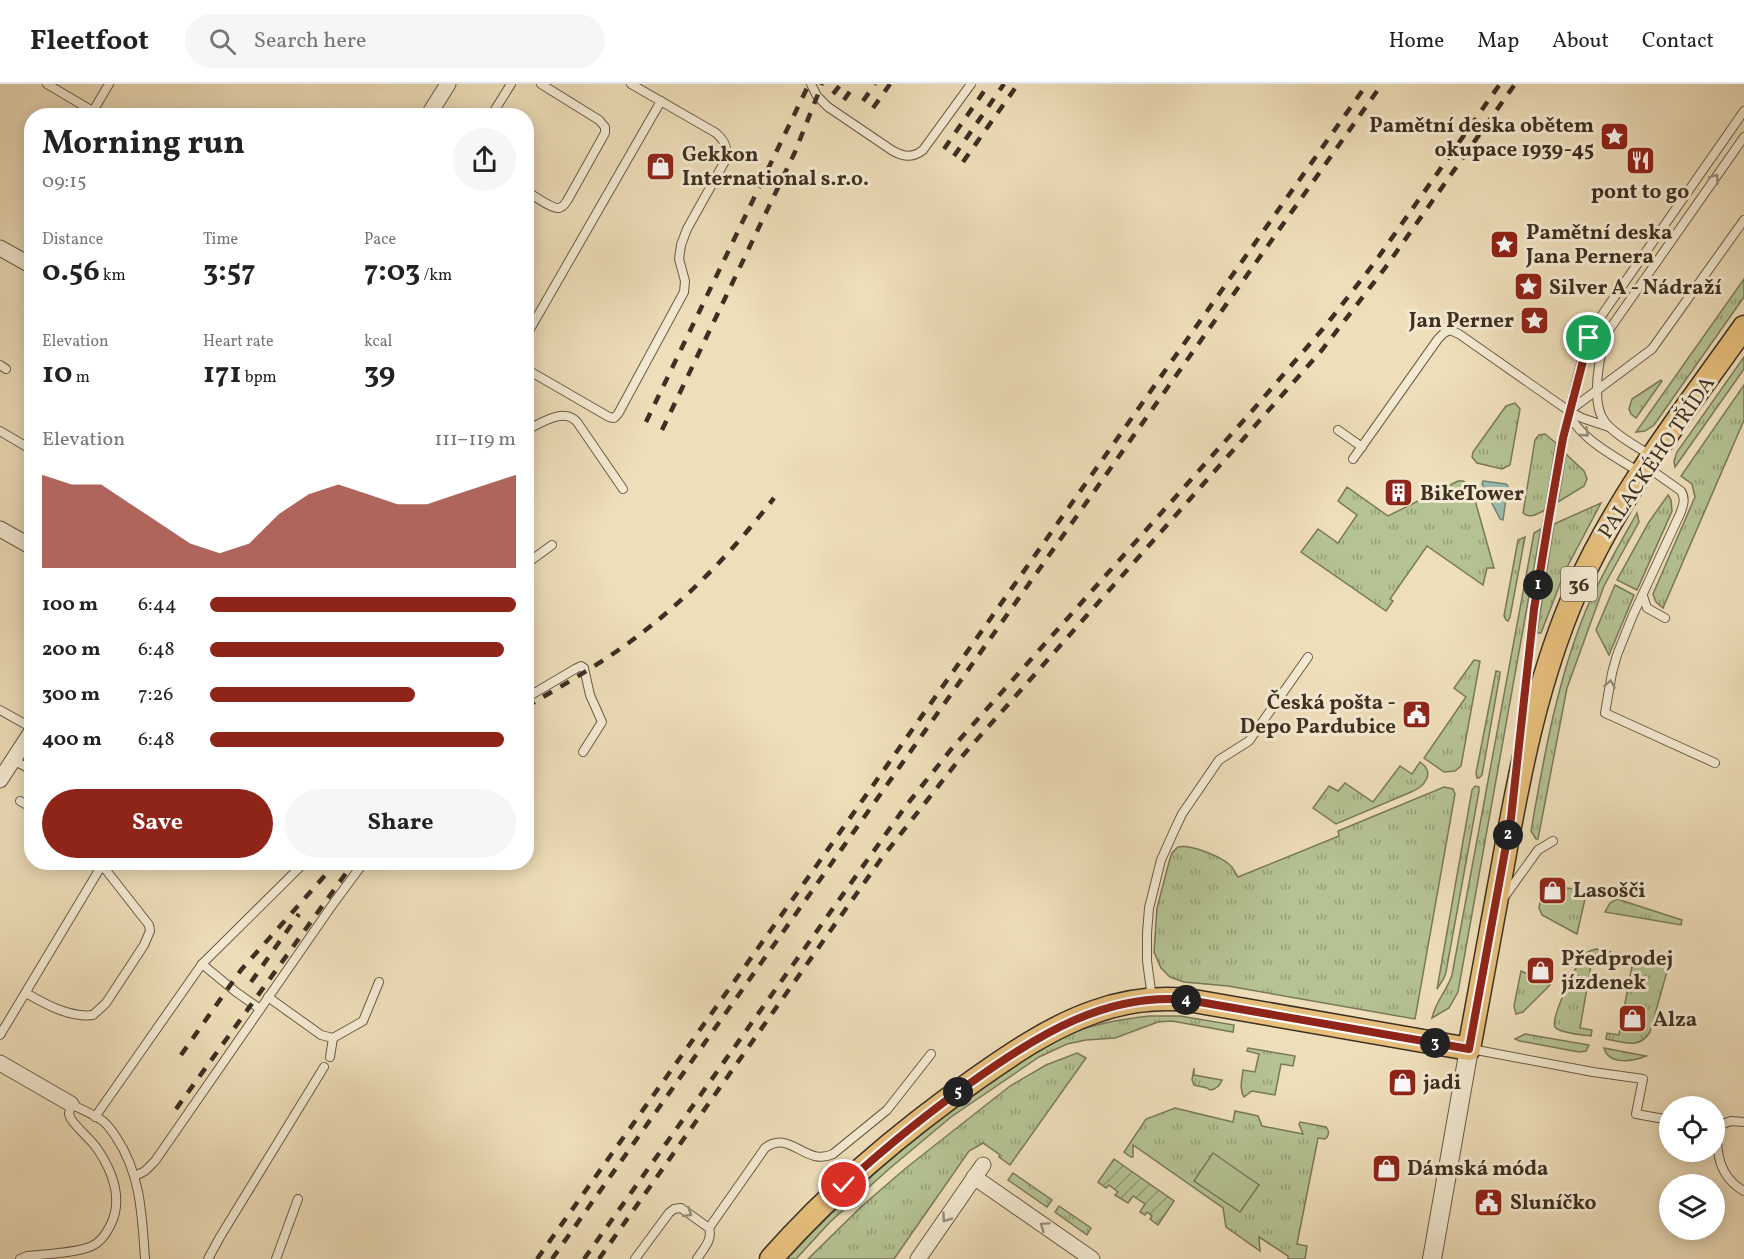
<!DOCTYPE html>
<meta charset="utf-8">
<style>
body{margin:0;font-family:Vollkorn,serif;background:#f6f6f6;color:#222;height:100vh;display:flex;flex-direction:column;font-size:22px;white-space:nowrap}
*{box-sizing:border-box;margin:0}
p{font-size:20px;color:#767676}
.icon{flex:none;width:33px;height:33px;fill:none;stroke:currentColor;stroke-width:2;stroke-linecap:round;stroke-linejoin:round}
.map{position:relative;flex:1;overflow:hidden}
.side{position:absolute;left:24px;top:24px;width:510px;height:762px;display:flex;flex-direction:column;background:#fff;border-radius:24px;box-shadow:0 3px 15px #0003}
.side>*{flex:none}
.fabs{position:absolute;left:1659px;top:1012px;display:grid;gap:12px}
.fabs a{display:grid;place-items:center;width:66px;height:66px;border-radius:50%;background:#fff;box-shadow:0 3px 15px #0003;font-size:30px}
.pin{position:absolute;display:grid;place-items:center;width:51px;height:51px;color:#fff;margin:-26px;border:3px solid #fff;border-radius:50%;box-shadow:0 2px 6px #0007}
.km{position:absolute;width:30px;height:30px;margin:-15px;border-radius:50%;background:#222;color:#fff;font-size:16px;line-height:30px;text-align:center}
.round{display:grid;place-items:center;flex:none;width:63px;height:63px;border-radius:32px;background:#f6f6f6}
.summary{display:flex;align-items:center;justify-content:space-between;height:102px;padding:0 18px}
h1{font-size:33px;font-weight:700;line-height:45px}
.metrics{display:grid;grid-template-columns:repeat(3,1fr);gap:9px;height:102px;padding:6px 18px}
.metrics div{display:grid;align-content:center}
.metrics b{font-size:30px;font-weight:700}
.metrics small{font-size:16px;font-weight:400}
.metrics p{font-size:16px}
.chart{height:168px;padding:12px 18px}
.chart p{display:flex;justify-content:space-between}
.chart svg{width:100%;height:108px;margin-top:6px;fill:#8f2418;opacity:.7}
.cta{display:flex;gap:12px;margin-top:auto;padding:12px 18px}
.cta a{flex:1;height:69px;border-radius:36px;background:#8f2418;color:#fff;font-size:24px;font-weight:700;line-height:69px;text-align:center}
.cta a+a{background:#f6f6f6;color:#222}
ul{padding:0 18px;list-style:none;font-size:20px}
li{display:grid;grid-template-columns:96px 72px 1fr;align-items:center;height:45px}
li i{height:15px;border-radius:8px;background:#8f2418}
header{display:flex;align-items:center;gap:36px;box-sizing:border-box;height:84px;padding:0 30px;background:#fff;border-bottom:2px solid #e0e0e0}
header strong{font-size:28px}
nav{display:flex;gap:33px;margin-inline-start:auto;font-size:21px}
.search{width:420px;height:54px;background:#f6f6f6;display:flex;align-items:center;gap:15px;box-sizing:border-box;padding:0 21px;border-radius:33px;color:#767676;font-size:22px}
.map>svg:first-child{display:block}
</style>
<header>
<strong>Fleetfoot</strong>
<div class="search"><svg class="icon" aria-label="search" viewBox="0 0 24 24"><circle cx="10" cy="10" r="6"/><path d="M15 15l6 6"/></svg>Search here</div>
<nav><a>Home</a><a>Map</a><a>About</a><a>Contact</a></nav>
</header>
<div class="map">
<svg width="1744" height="1175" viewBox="0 0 1744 1175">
<defs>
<pattern id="grass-tufts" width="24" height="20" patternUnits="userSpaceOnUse" patternTransform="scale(1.5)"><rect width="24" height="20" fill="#b5c292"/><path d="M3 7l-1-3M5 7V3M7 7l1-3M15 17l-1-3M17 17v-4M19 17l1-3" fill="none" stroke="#949e77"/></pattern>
<pattern id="garden-furrows" width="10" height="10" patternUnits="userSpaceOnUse" patternTransform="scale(1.5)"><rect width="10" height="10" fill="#b5c292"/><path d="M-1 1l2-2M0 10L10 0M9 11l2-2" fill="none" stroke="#949e77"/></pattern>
</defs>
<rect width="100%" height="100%" fill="#eedeb9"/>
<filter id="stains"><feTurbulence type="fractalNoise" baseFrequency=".00333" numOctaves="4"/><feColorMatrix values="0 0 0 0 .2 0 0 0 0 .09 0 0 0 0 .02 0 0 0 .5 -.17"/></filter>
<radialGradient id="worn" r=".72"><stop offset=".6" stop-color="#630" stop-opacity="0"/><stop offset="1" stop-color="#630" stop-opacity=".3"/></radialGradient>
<g fill="url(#grass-tufts)" stroke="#79785a" stroke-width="1.5">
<path d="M1744,195V213L1654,341L1645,347L1636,348Z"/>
<path d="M1744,273V285L1675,383L1674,377L1677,368Z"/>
<path d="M1661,296L1662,297L1636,334L1631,330L1629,325L1632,315Z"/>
<path d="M1744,301V336L1663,524L1656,518L1653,510L1695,413L1692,400L1681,392Z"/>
<path d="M1515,319L1520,325L1510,381L1502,385L1477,379L1472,373L1473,368L1506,322Z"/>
<path d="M1545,350L1556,359L1545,426C1537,430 1530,435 1523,429L1535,356L1539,351Z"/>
<path d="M1566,370L1584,387L1587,395L1584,402L1558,418Z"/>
<path d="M1458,397H1463L1471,402L1494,484H1487L1483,501L1427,462L1390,515L1393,517L1386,527L1301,468L1318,445L1338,459L1357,431L1338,417L1347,403L1388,432Z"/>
<path d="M1668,411L1671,416L1672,427L1637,506L1617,496L1649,438Z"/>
<path d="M1601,419L1565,487L1541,549H1537L1554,440Z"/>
<path d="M1637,429L1639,438L1604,502L1567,604L1538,755H1536L1531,747C1544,672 1557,597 1586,526C1600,493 1619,461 1637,429Z"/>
<path d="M1541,445L1458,908L1449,924L1432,934C1436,916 1447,907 1452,891L1534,449Z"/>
<path d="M1525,453L1510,533L1508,537L1506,536L1504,532L1518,456Z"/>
<path d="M1615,501L1634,511L1609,571L1596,546Z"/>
<path d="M1474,576L1480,577L1461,682L1455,687L1444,688L1424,674L1466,613L1454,604Z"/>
<path d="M1496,587L1500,588V590L1482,691L1479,694H1477L1476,689Z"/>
<path d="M1420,678C1436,689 1424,703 1411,708L1336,740L1313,724L1329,702L1338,707L1345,699L1373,718L1400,682L1412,690Z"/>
<path d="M1475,702L1479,703V707L1446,888L1444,894L1437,905L1472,706Z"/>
<path d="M1444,703L1453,705L1455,710L1415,935L1228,902L1184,898L1170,893L1161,884L1154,868L1157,824L1169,778L1172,769L1178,763C1190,760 1220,772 1230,781C1234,784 1235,789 1238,793L1339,752L1338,747Z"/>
<path d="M1549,801L1579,806L1583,810L1585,815L1577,850L1542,831L1539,824L1543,805Z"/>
<path d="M1617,815L1682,836L1681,841L1605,828L1610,819Z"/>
<path d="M1596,865L1611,868L1610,872L1593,870L1580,944L1592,946L1591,952C1583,951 1559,949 1555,943C1550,935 1577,879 1584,871C1587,867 1592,866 1596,865Z"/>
<path d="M1617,869L1664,878L1668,884L1650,948C1639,966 1623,958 1606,955L1607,949L1619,951L1633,877L1616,874Z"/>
<path d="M1521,887L1550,901L1523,928L1516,930L1514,922Z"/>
<path d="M1150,932H1180L1234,941L1233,948L1172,937L1158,938L1115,954L1086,956L1067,960L1039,973L951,1033L889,1085L830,1138L796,1175H787C847,1110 916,1051 988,1001C1012,985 1035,967 1061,954C1089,940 1120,935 1150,932Z"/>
<path d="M1525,950L1589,961L1586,967L1579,968L1520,957L1515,955Z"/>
<path d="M1248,964L1295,972L1293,982L1281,980L1275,1011L1252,1007L1244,1013C1239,1005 1242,996 1243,986L1255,988L1259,970L1247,967Z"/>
<path d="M1604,964L1646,972C1634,977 1609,982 1604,964Z"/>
<path d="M1077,969L1086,974L1010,1081L999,1073L1000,1071L983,1059L969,1067L894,1175H808L862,1122L906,1084L1010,1002L1046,981Z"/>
<path d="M1194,984V991L1222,996C1220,1002 1217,1005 1210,1006L1207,1004L1194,1001L1192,996Z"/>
<path d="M1175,1024L1233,1038L1235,1027L1258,1032L1262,1042L1303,1050L1299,1040L1300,1038L1326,1043C1330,1047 1329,1052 1325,1055L1318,1054L1297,1160L1307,1162L1305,1175H1288V1172L1259,1153L1260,1167L1226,1143L1223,1124L1133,1061V1073H1131L1124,1068L1146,1035Z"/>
<path d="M1013,1089L1052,1116L1047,1123L1008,1096Z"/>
<path d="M1059,1122L1091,1144L1087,1151L1055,1128Z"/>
</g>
<path fill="url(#garden-furrows)" stroke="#79785a" stroke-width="1.5" d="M1114,1075L1174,1117L1158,1141L1150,1135L1152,1132L1147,1128L1145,1131L1140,1128L1145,1120L1133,1112L1128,1119L1115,1111L1118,1108L1109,1101L1106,1104L1098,1098Z"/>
<path fill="#b5c292" stroke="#79785a" stroke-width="1.5" d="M1213,1069L1259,1101L1240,1128L1194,1097Z"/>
<path fill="#99bcaf" stroke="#748477" stroke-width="1.5" d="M1483,397L1506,400L1508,402L1503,436L1500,435L1482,400Z"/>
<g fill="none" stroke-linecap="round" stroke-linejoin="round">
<defs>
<g id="service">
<path d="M47,0L101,32"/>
<path d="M811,0L817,12L828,23L893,67C904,73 913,74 923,66L971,0"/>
<path d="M93,27L109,0"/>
<path d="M491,32L511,0"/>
<path d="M526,107C533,111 552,125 559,124C563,123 565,120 567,117L605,49V43L599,36L541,0"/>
<path d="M526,252L661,17"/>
<path d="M0,281L6,285"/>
<path d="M526,285L609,333L614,334L618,330L684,208L685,197L679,175L681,161L687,145L725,77C729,65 725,57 716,49L631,0"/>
<path d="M1569,327L1652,265L1744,136"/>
<path d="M1569,328C1576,353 1618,374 1639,388"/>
<path d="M526,346C542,339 564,323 577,338L623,405"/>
<path d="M1338,346L1362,363"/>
<path d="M0,347L32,366"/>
<path d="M1651,372C1637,362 1616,352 1605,338C1590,319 1599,267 1609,246L1744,53"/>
<path d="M1353,375L1438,255L1444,249L1450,246L1459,250L1569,327L1582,334L1609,343"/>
<path d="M1647,383L1681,407C1686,415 1683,422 1680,430L1633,531L1617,571L1612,589L1605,629L1715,679"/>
<path d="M526,480L552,461"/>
<path d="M1643,512L1647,524L1665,534"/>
<path d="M526,614L575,585L581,582L584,584L590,611L602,638L583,668"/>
<path d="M0,626L32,644"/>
<path d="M1521,640C1532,541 1543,441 1566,344C1575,305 1581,262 1604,228L1744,27"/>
<path d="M13,676L32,686"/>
<path d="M20,717L32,724"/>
<path d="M1505,812L1538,766L1553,757"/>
<path d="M202,880L236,908L260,925"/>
<path d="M268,913L321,951L333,954L363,937L379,898"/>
<path d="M1152,914L1147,877V849L1149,824L1161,776L1174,747L1182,730L1219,676L1249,657L1308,573"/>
<path d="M0,951L102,781L149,841L150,847L144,861L106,919L93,931C70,934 45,920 26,909"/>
<path d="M1471,965L1593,988L1643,995L1636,1030L1670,1036"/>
<path d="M330,973L333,954"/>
<path d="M95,1033L202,880L305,778"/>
<path d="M1714,1043L1731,1037L1744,1038"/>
<path d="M1717,1043C1716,1069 1719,1093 1744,1107"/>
<path d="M135,1092L145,1087L155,1077L333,820L364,778"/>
<path d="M709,1144L765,1064C791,1045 805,1083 833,1070L887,1026L931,970"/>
<path d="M20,1175L27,1172C45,1170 77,1169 92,1162C101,1158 106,1150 110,1142C124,1115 112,1086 96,1063C88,1053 78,1045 71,1035L69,1030L71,1020C80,1025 91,1029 100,1035C107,1039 112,1047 116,1053C141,1090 142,1132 145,1175"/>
<path d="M208,1175L220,1153L324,983"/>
<path d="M276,1175L298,1115"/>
<path d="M635,1175L669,1129L674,1125L681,1124L709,1144C713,1156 703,1165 697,1175"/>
</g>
<g id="minor">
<path d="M428,32L448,0"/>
<path d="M0,164L32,182"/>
<path d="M0,445L32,463"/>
<path d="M0,696L32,647"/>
<path d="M0,979L71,1020"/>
<path d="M974,1093L1092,1175"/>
<path d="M918,1175L983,1081"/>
</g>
<path id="tertiary" d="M1432,1175L1469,965"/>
<path id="primary" d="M771,1175C831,1107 902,1047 976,995C1013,969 1051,943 1094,928C1124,917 1156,913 1188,916L1469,965C1480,905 1491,846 1502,786C1519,691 1537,596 1576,507C1618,411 1684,328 1744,243"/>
</defs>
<use href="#service" stroke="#695b48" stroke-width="10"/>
<use href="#minor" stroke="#695b48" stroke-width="17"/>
<use href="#tertiary" stroke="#695b48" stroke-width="20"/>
<use href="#primary" stroke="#3d2f22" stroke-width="25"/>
<use href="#service" stroke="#f4ead2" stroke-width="8"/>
<use href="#minor" stroke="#f4ead2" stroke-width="15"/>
<use href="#tertiary" stroke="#f4ead2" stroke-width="18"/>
<use href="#primary" stroke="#e7bf7c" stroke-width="22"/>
<g stroke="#3d2f22" stroke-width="4.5" stroke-dasharray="10 10" stroke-linecap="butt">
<path d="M833,10L841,0"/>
<path d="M844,16L855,0"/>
<path d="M863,17L875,0"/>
<path d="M873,24L890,0"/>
<path d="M944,65L989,0"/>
<path d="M954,72L1004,0"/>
<path d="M963,78L1018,0"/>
<path d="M646,338L809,0"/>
<path d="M662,346L795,68L822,0"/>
<path d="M526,623C558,604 590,586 620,565C680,523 730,471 774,414"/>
<path d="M251,898L299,830"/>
<path d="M181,971L241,886L337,778"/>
<path d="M176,1025L354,778"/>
<path d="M537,1175L800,805L1367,0"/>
<path d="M552,1175L1382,0"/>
<path d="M584,1175L905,723L953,663L1252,327L1327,240L1375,178L1500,0"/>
<path d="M599,1175L881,775L958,677L1322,266L1385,184L1515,0"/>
</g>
</g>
<defs><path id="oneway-chevron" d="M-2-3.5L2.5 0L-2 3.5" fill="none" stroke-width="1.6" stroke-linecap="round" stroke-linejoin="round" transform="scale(1.5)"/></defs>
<g stroke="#988c7a">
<use href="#oneway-chevron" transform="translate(1715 94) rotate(-55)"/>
<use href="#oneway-chevron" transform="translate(1585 349) rotate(42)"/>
<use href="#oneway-chevron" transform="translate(1610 600) rotate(-81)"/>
<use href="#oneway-chevron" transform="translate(688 1129) rotate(32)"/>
<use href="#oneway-chevron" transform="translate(946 1134) rotate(125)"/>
<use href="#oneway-chevron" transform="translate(1044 1142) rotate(-145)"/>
</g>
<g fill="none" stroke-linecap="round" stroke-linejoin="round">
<defs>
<path id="route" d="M844,1101C886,1063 930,1027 976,995C1039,950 1108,908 1188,916L1469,965L1511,734L1534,525L1549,434L1563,354L1589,254"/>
</defs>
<use href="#route" stroke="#fff" stroke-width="12"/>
<use href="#route" stroke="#8f2418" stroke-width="8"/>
</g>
<defs>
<symbol id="sight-square" viewBox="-11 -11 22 22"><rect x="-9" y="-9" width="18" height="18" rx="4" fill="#8f2418" stroke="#f4ead2"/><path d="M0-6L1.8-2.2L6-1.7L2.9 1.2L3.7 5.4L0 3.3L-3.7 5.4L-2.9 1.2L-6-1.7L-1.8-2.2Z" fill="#fff"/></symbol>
<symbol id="restaurant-square" viewBox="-11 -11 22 22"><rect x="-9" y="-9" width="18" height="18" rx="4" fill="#8f2418" stroke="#f4ead2"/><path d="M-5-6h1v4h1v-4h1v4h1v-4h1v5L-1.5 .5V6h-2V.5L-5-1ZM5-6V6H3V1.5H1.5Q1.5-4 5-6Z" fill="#fff"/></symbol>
<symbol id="shop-square" viewBox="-11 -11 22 22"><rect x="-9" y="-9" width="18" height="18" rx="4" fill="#8f2418" stroke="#f4ead2"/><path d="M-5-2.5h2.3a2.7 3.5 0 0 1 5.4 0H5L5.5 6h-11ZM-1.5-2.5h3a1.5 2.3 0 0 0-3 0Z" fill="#fff"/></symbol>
<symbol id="building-square" viewBox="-11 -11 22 22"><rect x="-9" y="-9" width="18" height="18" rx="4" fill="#8f2418" stroke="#f4ead2"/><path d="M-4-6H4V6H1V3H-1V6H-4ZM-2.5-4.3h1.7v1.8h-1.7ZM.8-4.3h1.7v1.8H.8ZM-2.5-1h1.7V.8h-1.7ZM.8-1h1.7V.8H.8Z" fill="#fff"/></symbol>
<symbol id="civic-square" viewBox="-11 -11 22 22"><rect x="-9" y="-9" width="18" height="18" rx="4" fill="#8f2418" stroke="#f4ead2"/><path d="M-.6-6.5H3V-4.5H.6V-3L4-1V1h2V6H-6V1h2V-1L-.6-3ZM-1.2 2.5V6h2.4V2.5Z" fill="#fff"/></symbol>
</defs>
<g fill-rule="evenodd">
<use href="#sight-square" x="1598" y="36" width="33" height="33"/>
<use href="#restaurant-square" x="1624" y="60" width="33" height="33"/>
<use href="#shop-square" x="644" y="66" width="33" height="33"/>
<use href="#sight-square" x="1488" y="144" width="33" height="33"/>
<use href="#sight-square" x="1512" y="186" width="33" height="33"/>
<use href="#sight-square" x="1518" y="220" width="33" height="33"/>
<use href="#building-square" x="1382" y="392" width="33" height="33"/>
<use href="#civic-square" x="1400" y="614" width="33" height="33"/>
<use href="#shop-square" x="1536" y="790" width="33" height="33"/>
<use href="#shop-square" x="1524" y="870" width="33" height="33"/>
<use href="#shop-square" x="1616" y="918" width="33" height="33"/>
<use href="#shop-square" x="1386" y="982" width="33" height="33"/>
<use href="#shop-square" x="1370" y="1068" width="33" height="33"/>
<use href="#civic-square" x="1472" y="1102" width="33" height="33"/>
</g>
<g text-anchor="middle" stroke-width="6" stroke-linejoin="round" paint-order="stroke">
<rect fill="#f4ead2" stroke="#746757" stroke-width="1.5" x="1561" y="483" width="36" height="34" rx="4.5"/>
<g font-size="20" font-weight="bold" fill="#3d2f22">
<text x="1579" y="507">36</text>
</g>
<g font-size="21" font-weight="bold" fill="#3d2f22" stroke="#f4ead2" text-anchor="start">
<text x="1594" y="48" text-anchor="end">Pamětní deska obětem<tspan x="1594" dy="24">okupace 1939-45</tspan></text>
<text x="682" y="77">Gekkon<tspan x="682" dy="24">International s.r.o.</tspan></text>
<text x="1640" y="114" text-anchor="middle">pont to go</text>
<text x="1526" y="155">Pamětní deska<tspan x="1526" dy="24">Jana Pernera</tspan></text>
<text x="1549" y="210">Silver A - Nádraží</text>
<text x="1514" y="243" text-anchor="end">Jan Perner</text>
<text x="1420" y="416">BikeTower</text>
<text x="1396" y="625" text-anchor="end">Česká pošta -<tspan x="1396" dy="24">Depo Pardubice</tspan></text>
<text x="1573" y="813">Lasošči</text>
<text x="1561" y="881">Předprodej<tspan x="1561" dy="24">jízdenek</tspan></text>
<text x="1653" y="942">Alza</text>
<text x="1423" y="1005">jadi</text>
<text x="1407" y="1091">Dámská móda</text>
<text x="1510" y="1125">Sluníčko</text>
</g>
<g font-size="21" fill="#3d2f22" stroke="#f4ead2">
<text transform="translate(1656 373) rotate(-56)" y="7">PALACKÉHO TŘÍDA</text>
</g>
</g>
<rect width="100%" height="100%" filter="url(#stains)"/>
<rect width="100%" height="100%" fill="url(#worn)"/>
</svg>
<div class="fabs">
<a><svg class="icon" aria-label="locate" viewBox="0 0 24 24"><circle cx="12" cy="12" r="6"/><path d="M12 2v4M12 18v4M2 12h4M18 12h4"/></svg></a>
<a><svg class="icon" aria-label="layers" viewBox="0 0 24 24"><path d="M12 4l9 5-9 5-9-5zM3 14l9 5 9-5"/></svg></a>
</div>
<div class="pin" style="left:1589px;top:254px;background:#1e9e55"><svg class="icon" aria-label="arrive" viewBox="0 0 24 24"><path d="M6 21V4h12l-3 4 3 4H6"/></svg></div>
<div class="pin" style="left:844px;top:1101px;background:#d93025"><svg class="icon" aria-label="check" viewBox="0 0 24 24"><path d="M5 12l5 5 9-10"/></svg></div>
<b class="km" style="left:1538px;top:501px">1</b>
<b class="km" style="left:1508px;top:751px">2</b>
<b class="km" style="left:1435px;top:959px">3</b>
<b class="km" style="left:1186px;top:916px">4</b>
<b class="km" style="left:958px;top:1008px">5</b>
<section class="side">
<div class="summary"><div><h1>Morning run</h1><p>09:15</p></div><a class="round"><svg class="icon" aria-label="share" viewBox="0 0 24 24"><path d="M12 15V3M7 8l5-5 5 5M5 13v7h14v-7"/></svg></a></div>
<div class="metrics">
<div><p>Distance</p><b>0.56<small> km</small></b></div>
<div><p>Time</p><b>3:57</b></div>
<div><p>Pace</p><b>7:03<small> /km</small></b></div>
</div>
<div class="metrics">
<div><p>Elevation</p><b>10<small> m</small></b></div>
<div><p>Heart rate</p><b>171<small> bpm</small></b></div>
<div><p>kcal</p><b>39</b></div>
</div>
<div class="chart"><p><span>Elevation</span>111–119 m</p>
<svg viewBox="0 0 160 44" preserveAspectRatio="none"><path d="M0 44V6L10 10L20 10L30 18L40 26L50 34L60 38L70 34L80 22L90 14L100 10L110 14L120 18L130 18L140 14L150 10L160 6V44z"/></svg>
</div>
<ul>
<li><b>100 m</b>6:44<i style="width:100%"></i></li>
<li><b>200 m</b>6:48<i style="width:96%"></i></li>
<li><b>300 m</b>7:26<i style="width:67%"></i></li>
<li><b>400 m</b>6:48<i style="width:96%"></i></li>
</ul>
<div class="cta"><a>Save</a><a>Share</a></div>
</section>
</div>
